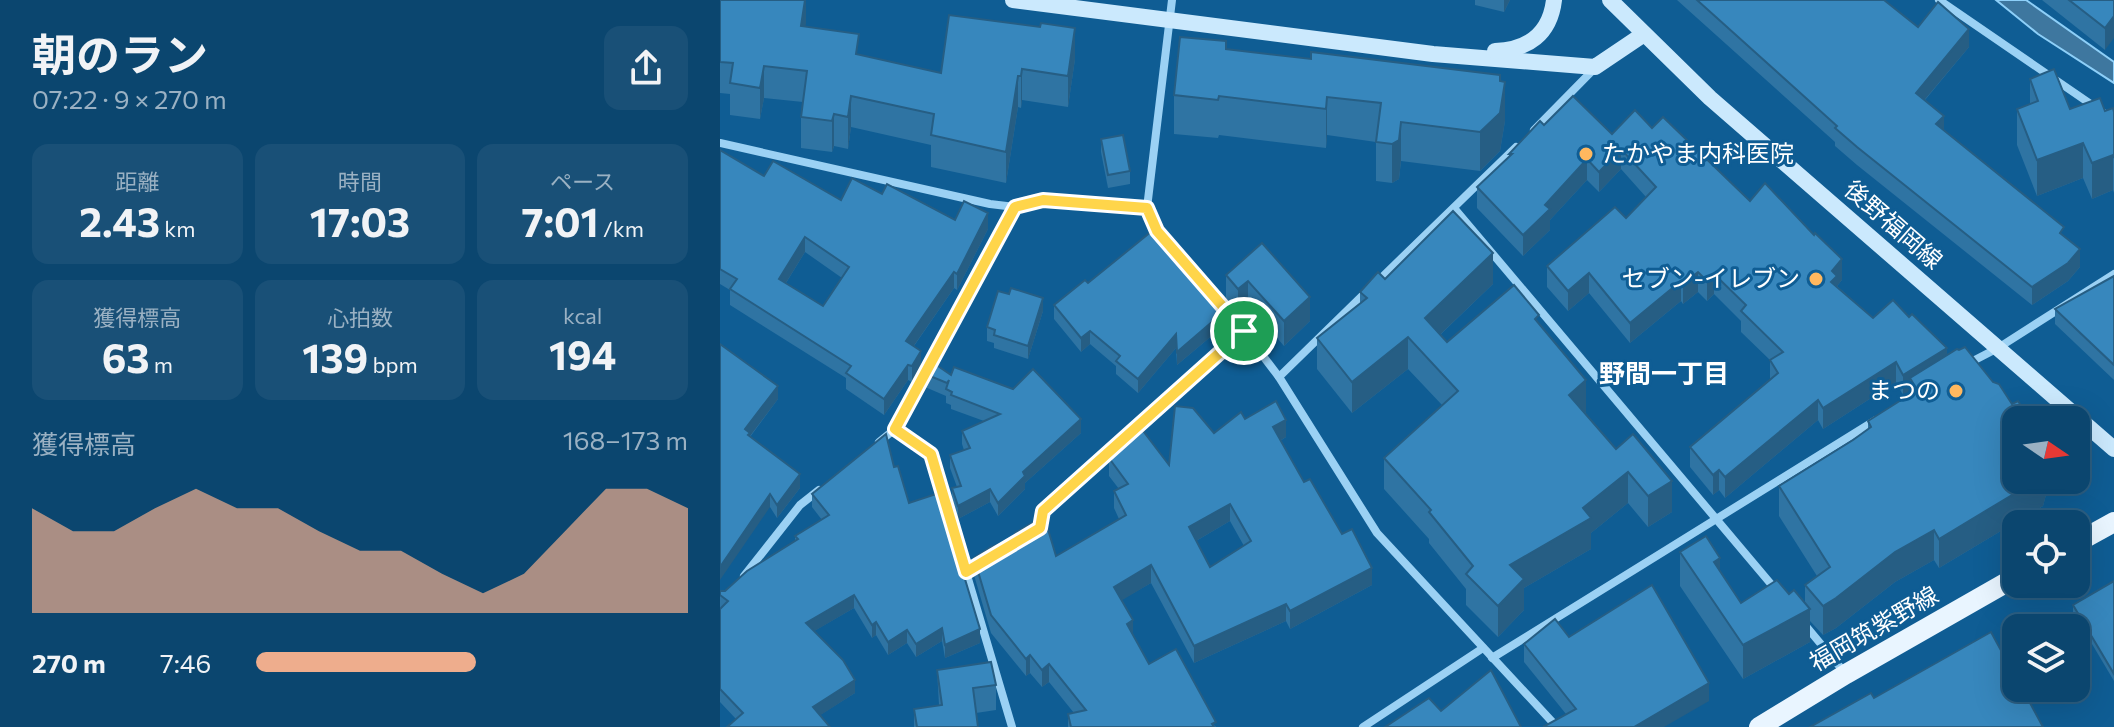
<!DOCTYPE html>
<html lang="ja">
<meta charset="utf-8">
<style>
body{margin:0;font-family:Commissioner,"Noto Sans JP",sans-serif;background:#195077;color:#f1f3f6;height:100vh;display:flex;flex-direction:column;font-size:30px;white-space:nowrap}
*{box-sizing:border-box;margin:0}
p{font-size:26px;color:#9ab1c3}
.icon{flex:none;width:44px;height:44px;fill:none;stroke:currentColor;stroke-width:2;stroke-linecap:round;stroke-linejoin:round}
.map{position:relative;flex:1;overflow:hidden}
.side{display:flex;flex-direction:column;background:#0b466f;width:720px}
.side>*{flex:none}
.needle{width:52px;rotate:103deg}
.tools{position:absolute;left:1282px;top:406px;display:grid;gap:16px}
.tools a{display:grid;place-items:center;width:88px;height:88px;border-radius:16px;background:#0b466f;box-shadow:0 8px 32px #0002,0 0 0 2px #2b5e82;font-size:40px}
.pin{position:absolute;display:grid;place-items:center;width:68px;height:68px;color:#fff;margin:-34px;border:4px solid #fff;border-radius:50%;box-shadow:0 2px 8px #0007}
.round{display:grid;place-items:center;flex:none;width:84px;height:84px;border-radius:16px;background:#195077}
.summary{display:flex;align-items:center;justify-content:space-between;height:136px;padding:0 32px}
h1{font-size:44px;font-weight:700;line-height:60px}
.figures{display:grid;grid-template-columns:repeat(3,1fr);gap:12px;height:136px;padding:8px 32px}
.figures div{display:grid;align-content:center;border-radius:16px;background:#195077;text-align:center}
.figures b{font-size:40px;font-weight:700}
.figures small{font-size:22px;font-weight:400}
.figures p{font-size:22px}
.chart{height:224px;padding:16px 32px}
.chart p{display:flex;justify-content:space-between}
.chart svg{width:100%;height:144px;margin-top:8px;fill:#eead8d;opacity:.7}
ul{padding:0 32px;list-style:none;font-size:26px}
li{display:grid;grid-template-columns:128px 96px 1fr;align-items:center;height:60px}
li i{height:20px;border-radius:10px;background:#eead8d}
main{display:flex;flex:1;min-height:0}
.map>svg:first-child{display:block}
</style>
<main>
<section class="side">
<div class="summary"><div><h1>朝のラン</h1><p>07:22 · 9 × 270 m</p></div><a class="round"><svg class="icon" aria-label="share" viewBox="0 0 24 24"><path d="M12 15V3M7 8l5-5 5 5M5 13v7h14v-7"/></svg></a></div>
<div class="figures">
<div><p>距離</p><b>2.43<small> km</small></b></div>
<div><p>時間</p><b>17:03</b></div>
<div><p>ペース</p><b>7:01<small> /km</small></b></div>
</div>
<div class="figures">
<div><p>獲得標高</p><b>63<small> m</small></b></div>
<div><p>心拍数</p><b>139<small> bpm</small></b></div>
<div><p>kcal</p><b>194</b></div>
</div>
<div class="chart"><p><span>獲得標高</span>168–173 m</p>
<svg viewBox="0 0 160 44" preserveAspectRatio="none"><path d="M0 44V12L10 19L20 19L30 12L40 6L50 12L60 12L70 19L80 25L90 25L100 32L110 38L120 32L130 19L140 6L150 6L160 12V44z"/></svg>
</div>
<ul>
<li><b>270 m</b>7:46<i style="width:51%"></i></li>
</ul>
</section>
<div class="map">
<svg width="1394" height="727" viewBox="0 0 1394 727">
<rect width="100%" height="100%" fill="#0f5d94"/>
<path fill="#3e779f" stroke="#8dcff8" stroke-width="2" d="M1276,0H1306L1394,62V83L1318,34Z"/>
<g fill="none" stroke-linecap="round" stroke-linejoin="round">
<g stroke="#9bd1f4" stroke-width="8">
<path d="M452,0L427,208L437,231L524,331L559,377L657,533L837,727"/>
<path d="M1219,0L1394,120"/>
<path d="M814,130L875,68"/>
<path d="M0,143L270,204L295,207L175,429L159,442"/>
<path d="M295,207L323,200L427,208"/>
<path d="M734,208L1056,590"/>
<path d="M656,283L796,147"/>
<path d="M1249,363L1278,348L1394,274"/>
<path d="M559,377L646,292"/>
<path d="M175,429L211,454L292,727"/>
<path d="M411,432L524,331"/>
<path d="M320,528L323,511L401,441"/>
<path d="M246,572L264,562"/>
<path d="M24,576L80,505L99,490"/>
<path d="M1085,625L1125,673"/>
<path d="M772,658L1156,420"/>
<path d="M643,727L763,648"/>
</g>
<g stroke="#cbe9fd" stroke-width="16">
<path d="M293,0L713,54L875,67L924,34"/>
<path d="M890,0L990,98L1394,449"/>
<path d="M775,51C808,50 830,34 834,0"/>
</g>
<g stroke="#e9f5ff" stroke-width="20">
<path d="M1356,543L1394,522"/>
<path d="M1039,727L1126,674L1296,577"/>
</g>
</g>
<g fill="#2f74a3" fill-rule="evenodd">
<path d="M0,0H86L85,27L139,55L221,73L355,59L348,107L302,100L301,108L298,107L286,183L211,167V145L131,127L128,149L114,146L112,152L81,148V117L83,102L44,98L40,119L10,115V94L0,93Z"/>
<path d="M755,0H790L784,12L755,5Z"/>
<path d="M957,0H1164L1198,27L1249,47L1205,100L1224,130L1344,237L1360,267L1348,281L1312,305L1137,165L1115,146V142Z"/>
<path d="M1322,0H1394L1385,50Z"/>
<path d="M506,49L785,121L780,151L760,171L681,161L679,179L672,183L656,181V142L607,135L606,148L499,135L498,138L454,134V95Z"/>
<path d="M1310,79L1350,109L1394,112V193L1393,190L1372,199L1363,178L1317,196L1297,145V109L1310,104Z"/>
<path d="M824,125L892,134L932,128L1030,201L1122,280L1117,286L1153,318L1227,355L1296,480H1330L1323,506L1219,568L1214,560L1175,582L1116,628L1103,635L1090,621V642L1023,679L960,586V552L1000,571L1021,603L1069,594L1085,603V585L1097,576L1059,516V486L1133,440L1148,429V421L1190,395V391L1183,395L1176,382L1103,429L1098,420L1005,498L999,490L993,495L970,467V447L1050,379V360L1021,332V321L994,294L987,301L978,292L963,304L961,301L910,343L869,293L848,311L827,287V266L906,218L926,197L901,169L879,192L867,180L830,220V230L803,256L757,208V187L789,157V154Z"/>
<path d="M381,139L410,171V184L388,188L381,152Z"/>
<path d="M0,150L44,176L121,200L162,194L235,220L268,229L237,290L234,288L194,346L201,367L192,382L188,380L164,415L126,389V378L10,305V290L0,284ZM85,252L122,278L103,306L66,283Z"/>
<path d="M542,243L590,321L564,346L528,305L518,314L506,299V275Z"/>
<path d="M1394,276V380L1335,324V309Z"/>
<path d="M665,279L773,284L720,335L727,342L819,324L866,412L865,413L952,512L928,527L908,503L871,533V549L804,588V610L778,637L746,605V589L709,543V539L664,489V458L722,405L688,369L632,413L597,369V338L640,303V292Z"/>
<path d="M368,283L507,323L457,365L456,348L418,393L396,374V366L370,344L361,352L334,319V305Z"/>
<path d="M323,311L308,359L274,348V343L267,341V327Z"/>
<path d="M0,344L58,399L30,437L80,488L57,518L50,507Z"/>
<path d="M205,374L231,375L361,433L305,483V489L278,516L270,502L238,519L232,502V488L237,487L230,468V455L244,450L242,444V431L264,421L231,409V405L226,403V396L205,387Z"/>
<path d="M525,419L566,437L560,441L584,482L652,585L570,629L566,621L474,663L431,583L401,600L413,636L429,664L496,727H348V714L354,713L329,682L322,687L310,673L306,676L271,633L254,575V558L295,539V533L336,556L399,519L394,508V491L399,489L389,476V458L393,455V442L449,465L494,433ZM510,521L524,546L490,567L476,541Z"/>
<path d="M174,467L189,503L260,643L225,658L222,641L196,657L187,643L168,655L156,635L152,638L134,608L94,631L135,693L100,715L16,719L0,702V591H5L75,541V536L102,520L92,507V494Z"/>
<path d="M1394,581V681L1353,612V605Z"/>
<path d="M849,637L989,701L846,714L804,662V644Z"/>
<path d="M217,670L276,685V710L256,713L258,727H194V709L219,705Z"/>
</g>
<g fill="#265e84">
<path d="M85,0H86V23L81,58V26Z"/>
<path d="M784,0H790L784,12Z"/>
<path d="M1394,16V38L1385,50V28Z"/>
<path d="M355,28V59L348,107V76Z"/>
<path d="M1249,29V47L1196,110V93Z"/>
<path d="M44,66V98L40,119V88Z"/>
<path d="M302,69V100L301,108V76Z"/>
<path d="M298,76V107L286,183V152Z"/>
<path d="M785,82V121L780,151L760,171V132Z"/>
<path d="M131,96V127L128,149V117Z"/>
<path d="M607,97V135L606,148V109Z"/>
<path d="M114,114V146L112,152V121Z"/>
<path d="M1224,116V134L1216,124Z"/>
<path d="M681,122V161L679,179L672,183V144Z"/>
<path d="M1363,143V178L1317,196V160Z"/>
<path d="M901,149V169L879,192V172Z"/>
<path d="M1393,155V190L1372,199V163Z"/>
<path d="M867,159V180L830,220V230L803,256V235L825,205Z"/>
<path d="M268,213V229L237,290V274Z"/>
<path d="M85,237V252L59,294V279Z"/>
<path d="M1360,249V267L1348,281L1312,305V287Z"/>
<path d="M773,253V284L705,349V318Z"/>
<path d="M1122,259V280L1117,286L1111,302L1112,271Z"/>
<path d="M234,272V288L186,357V341Z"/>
<path d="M978,272V292L963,304V284Z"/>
<path d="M869,273V293L848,311V291Z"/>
<path d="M994,274V294L987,301V281Z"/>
<path d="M528,281V305L518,314V289Z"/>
<path d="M961,281V301L910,343V323Z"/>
<path d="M590,297V321L564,346V321Z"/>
<path d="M323,298V311L308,359V346Z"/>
<path d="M507,309V323L457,365V352Z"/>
<path d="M370,331V344L361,352V338Z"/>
<path d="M456,334V348L418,393V379Z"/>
<path d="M688,337V369L632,413V382Z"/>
<path d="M1227,348V368L1190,378V391L1183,395V375Z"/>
<path d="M201,351V367L192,382V366Z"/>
<path d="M1176,362V382L1103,429V408Z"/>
<path d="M188,365V380L164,415V399Z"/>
<path d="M866,380V412L849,426V395Z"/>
<path d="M58,386V399L30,436V446L25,429Z"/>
<path d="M1098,400V420L1005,498V477Z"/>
<path d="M361,419V433L305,483V489L278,516V503L303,472Z"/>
<path d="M566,420V437L553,445V427Z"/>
<path d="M999,470V490L993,495V475Z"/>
<path d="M908,472V503L871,533V549L804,588V610L778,637V606L790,565Z"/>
<path d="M80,474V488L57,518V505Z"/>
<path d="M1317,480H1330L1323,506L1219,568V539Z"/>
<path d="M952,481V512L928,527V496Z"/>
<path d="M270,489V502L238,519V506Z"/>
<path d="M50,494V507L0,580V567Z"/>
<path d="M510,504V521L469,545V527Z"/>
<path d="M1214,530V560L1175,582L1116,628L1103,635V606L1175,552Z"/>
<path d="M1000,558V591L994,562Z"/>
<path d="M431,565V583L394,605V587Z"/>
<path d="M652,568V585L570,629V611Z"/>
<path d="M134,595V608L86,636V623Z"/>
<path d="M566,604V621L474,663V646Z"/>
<path d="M1090,609V642L1023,679V645Z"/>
<path d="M413,620V638L407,624Z"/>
<path d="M156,622V635L152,638V625Z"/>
<path d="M222,628V641L196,657V644Z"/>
<path d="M260,629V643L225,658V645Z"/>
<path d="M187,630V643L168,655V642Z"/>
<path d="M310,655V673L306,676V659Z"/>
<path d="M329,664V682L322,687V670Z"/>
<path d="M135,680V693L93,720V707Z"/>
<path d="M989,683V701L944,727H914Z"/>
</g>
<g fill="#3787bd" stroke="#265e84" stroke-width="2" fill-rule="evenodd">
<path d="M0,0H85L81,26L139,34L136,54L221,73L229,15L320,27L321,23L355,28L348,76L302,69L301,76H298L286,152L211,135L214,114L131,96L128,117L114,114L112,121L81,117L87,71L44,66L40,88L10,83L13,63L0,62Z"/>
<path d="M977,0H1164L1198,27L1218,2L1249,29L1196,93L1224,116L1216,124L1344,227L1340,233L1360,249L1348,263L1312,287L1137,147L1115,128L1117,126Z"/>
<path d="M1349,0H1394V16L1385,28Z"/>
<path d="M460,37L506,41V49L591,59V52L780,75V81L785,82L780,113L760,132L681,122L679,140L672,144L656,142L661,103L607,97L606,109L499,96L498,100L454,95Z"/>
<path d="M1334,69L1350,109L1380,98L1385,111L1393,108L1394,112V158L1393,155L1372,163L1363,143L1317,160L1297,109L1318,101L1310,79Z"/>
<path d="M853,96L892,134L915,110L932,128L943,117L1030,201L1045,183L1094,235L1095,233L1122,259L1112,271L1117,276L1111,282L1153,318L1173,300L1189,317L1192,314L1227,348L1183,375L1176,362L1103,408L1098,400L1005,477L999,470L993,475L970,447L1058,373L1050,360L1063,352L1021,311L1026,305L994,274L987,281L978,272L963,284L961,281L910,323L869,273L848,291L827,266L895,207L906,218L936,187L901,149L879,172L867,159L825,205L830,209L803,235L757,187L792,154H789L820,121L824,125Z"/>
<path d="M403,135L410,171L388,175L381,139Z"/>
<path d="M0,150L44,176L53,161L121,200L132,178L162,194L167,184L235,220L244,201L268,213L237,274L234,272L186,341L201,351L192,366L188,365L164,399L126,373L131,366L10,289L17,279L0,269ZM85,237L129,267L103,306L59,279Z"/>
<path d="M733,211L773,253L705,318L727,342L794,285L819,315L815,319L866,380L849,395L896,449L913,434L952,481L928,496L908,472L863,508L871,518L790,565L804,579L778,606L746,574L753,566L709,512L711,510L664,458L738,391L688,337L632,382L597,338L647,298L640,292L658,272L665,279Z"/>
<path d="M432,231L490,299L495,295L507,309L457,352L456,334L418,379L396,361L400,356L370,331L361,338L334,305L365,280L368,283Z"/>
<path d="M542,243L590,297L564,321L528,281L518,289L506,275Z"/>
<path d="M1394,276V365L1335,309Z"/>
<path d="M291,288L323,298L308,346L274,335L275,330L267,327L278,291L289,294Z"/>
<path d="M0,344L58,386L25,429L30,433L28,435L80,474L57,505L50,494L0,567Z"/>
<path d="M1245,347L1273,382L1279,384L1292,404L1298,401L1310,420H1296V480H1317L1219,539L1214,530L1175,552L1116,598L1103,606L1085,585L1110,567L1059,486L1133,440L1151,427L1148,421L1197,390L1190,378L1237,349L1239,350Z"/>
<path d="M212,362L231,375L234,367L293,389L313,369L361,419L303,472L305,476L278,503L270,489L238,506L232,488L241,486L230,455L250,448L242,431L280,414L231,395L232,392L226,389L229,380L227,383L205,374Z"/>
<path d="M556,401L566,420L553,427L584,482L590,479L622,534L632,529L652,568L570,611L566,604L474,646L431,565L394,587L413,620L407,624L429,664L456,649L496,722L492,724L494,727H351L348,714L366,710L329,664L322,670L310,655L306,659L271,615L254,558L271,547L298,538L295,533L324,516L336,556L406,515L394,491L408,484L389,458L399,450L393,442L417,423L449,465L455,406L473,408L494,433L521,412L525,419ZM510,504L531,541L490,567L469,527Z"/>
<path d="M166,434L174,467L178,466L189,503L219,493L260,629L225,645L222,628L196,644L187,630L168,642L156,622L152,625L134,595L86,623L123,660L135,680L93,707L110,727H7L23,713L0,689V609L8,601L0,595V591H5L27,571L78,539L75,536L109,515L92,494Z"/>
<path d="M986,536L1000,558L994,562L1021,603L1057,580L1069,594L1074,590L1090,609L1023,645L960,552Z"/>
<path d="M1394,581V674L1353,605Z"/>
<path d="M932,585L989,683L914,727H823L856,709L804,644L835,619L849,637Z"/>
<path d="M1271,632L1296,678V688H1302L1323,727H1090L1151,693L1154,698Z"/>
<path d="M271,662L276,685L253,688L258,727H197L194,709L222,705L217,670Z"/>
<path d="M771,670L801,727H665L709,698L721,711Z"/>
</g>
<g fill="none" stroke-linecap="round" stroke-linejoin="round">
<defs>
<path id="route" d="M323,200L427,208L437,231L524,331L323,511L320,528L246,572L211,454L175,429L295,207Z"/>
</defs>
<use href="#route" stroke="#fff" stroke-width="16"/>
<use href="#route" stroke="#ffd54a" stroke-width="10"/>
</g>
<g fill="#ffb85f" stroke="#0f5d94" stroke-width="3">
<circle cx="866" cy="154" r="8"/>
<circle cx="1096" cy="279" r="8"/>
<circle cx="1236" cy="391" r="8"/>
</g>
<g text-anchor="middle" stroke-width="6" stroke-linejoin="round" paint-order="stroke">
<g font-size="24" fill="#fff" stroke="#0f5d94" text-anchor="end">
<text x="882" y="162" text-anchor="start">たかやま内科医院</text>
<text x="1080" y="287">セブン-イレブン</text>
<text x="1220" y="399">まつの</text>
</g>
<g font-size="24" fill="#fff" stroke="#0f5d94">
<text transform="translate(1173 225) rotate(41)" y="8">後野福岡線</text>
<text transform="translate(1154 629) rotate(-30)" y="8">福岡筑紫野線</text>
</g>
<g font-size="26" font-weight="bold" fill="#fff" stroke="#0f5d94">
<text x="944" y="383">野間一丁目</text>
</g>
</g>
</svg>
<div class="tools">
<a><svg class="needle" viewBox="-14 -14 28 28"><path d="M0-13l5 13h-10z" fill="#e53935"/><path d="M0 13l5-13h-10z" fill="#9ab1c3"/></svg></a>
<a><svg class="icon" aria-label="locate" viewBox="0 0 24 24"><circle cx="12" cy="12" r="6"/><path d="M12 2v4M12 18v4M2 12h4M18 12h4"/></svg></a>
<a><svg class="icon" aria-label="layers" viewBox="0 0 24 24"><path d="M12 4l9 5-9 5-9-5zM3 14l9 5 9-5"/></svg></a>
</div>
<div class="pin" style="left:524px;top:331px;background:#1e9e55"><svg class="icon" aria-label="arrive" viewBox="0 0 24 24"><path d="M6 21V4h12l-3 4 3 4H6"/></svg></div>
</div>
</main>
